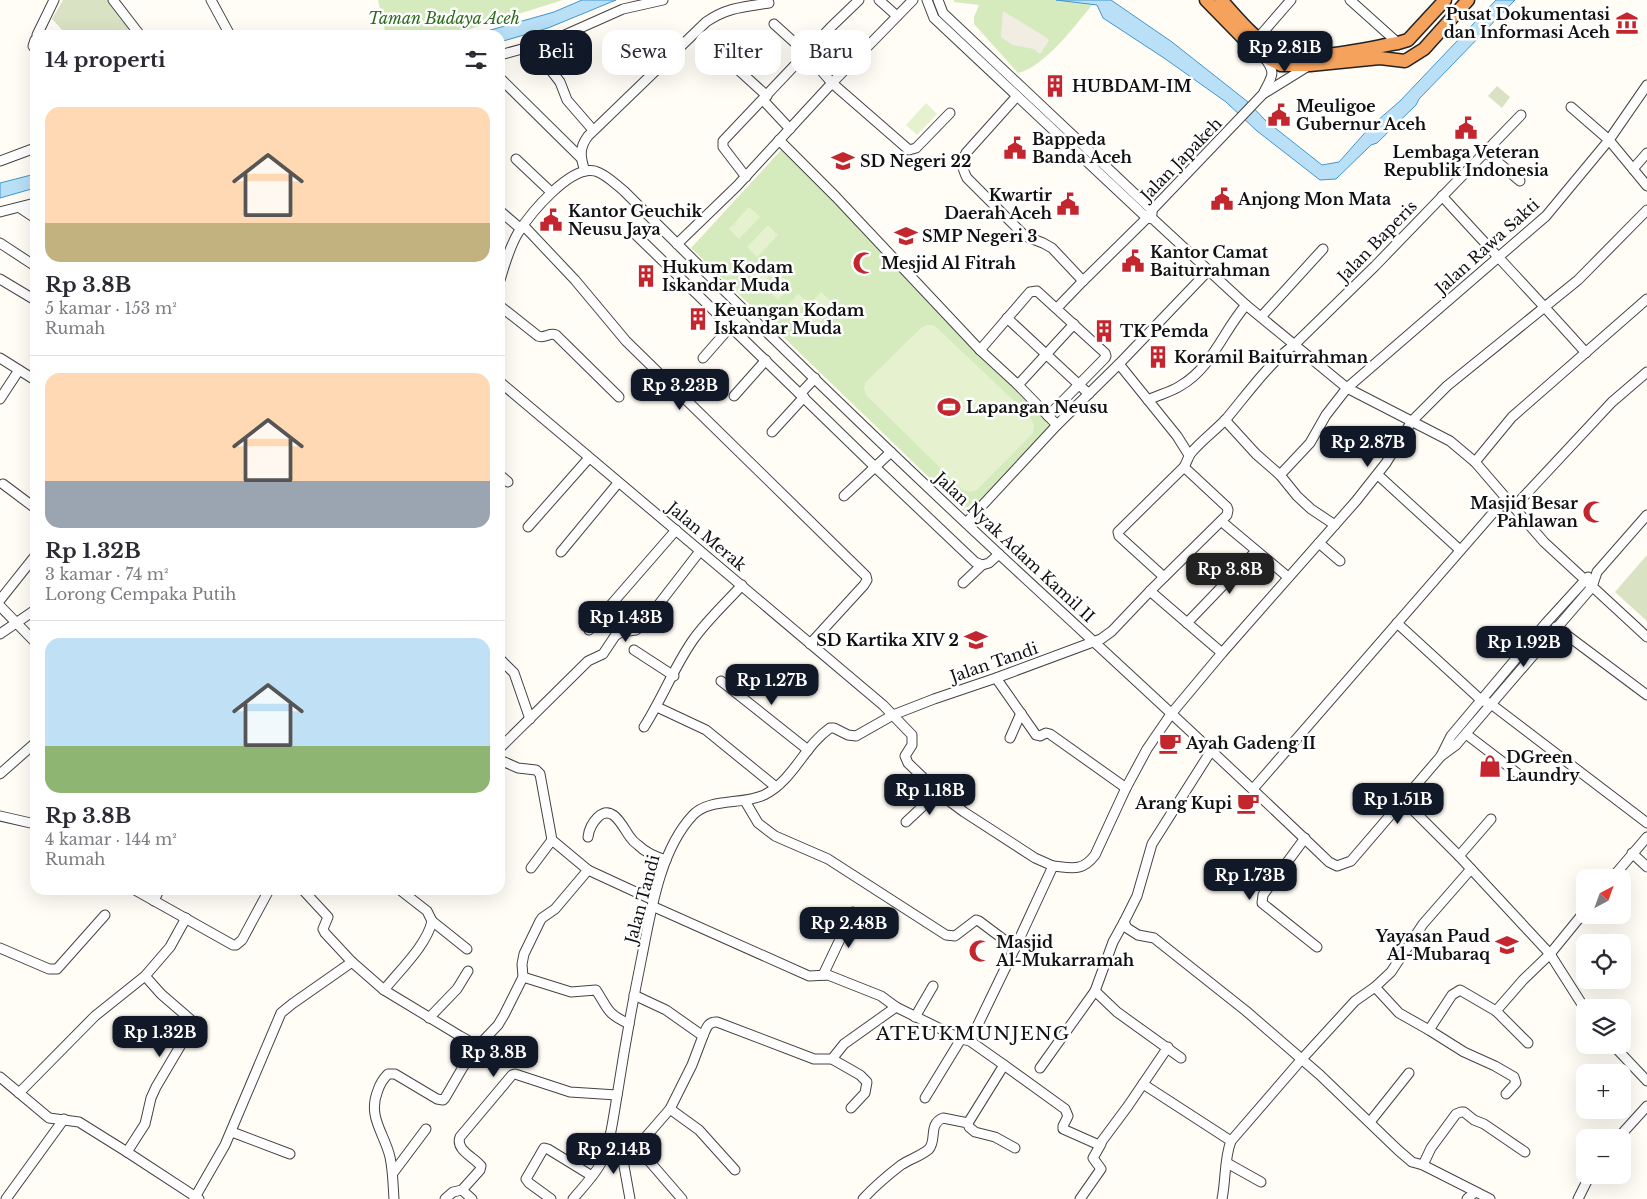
<!DOCTYPE html>
<html lang="id">
<meta charset="utf-8">
<style>
:root{--surface:#fff;--page:#f2f2f3;--text:#2b2b33;--muted:#7c7c81;--line:#e1e1e2;--accent:#111827}
body{margin:0;font-family:"Libre Baskerville",serif;background:var(--page);color:var(--text);height:100vh;display:flex;flex-direction:column;font-size:19px;white-space:nowrap}
*{box-sizing:border-box;margin:0}
p{font-size:16px;color:var(--muted)}
.icon{flex:none;width:28px;height:28px;fill:none;stroke:currentColor;stroke-width:2;stroke-linecap:round;stroke-linejoin:round}
.map{position:relative;flex:1;overflow:hidden}
.side{position:absolute;left:30px;top:30px;width:475px;height:865px;display:flex;flex-direction:column;background:var(--surface);border-radius:15px;box-shadow:0 5px 20px #0002}
.side>*{flex:none}
.guide{position:absolute;left:520px;top:30px;width:475px;height:45px;display:flex;gap:10px}
.needle{width:32px;rotate:41deg}
.controls{position:absolute;left:1576px;top:869px;display:grid;gap:10px}
.controls a{display:grid;place-items:center;width:55px;height:55px;border-radius:10px;background:var(--surface);box-shadow:0 5px 20px #0002;font-size:25px}
.price{position:absolute;translate:-50% -42px;padding:0 11px;border-radius:10px;background:var(--accent);color:#fff;font-size:16px;line-height:32px;filter:drop-shadow(0 1px 2px #0008)}
.price::after{content:'';position:absolute;left:50%;top:30px;width:15px;height:11px;margin-left:-8px;background:inherit;clip-path:polygon(0 0,100% 0,50% 100%)}
.price.selected{background:#222;color:#fff}
ul{padding:0;list-style:none}
li{display:grid;align-content:center;gap:10px;height:265px;padding:0 15px}
li+li{border-top:1px solid var(--line)}
li span{display:grid;place-items:center;height:155px;border-radius:15px;color:#555}
li>.icon{margin-inline-start:auto}
span .icon{width:90px;height:90px;fill:#fffc;stroke-width:1}
li b{font-size:21px}
h2{display:flex;justify-content:space-between;align-items:center;height:60px;padding:0 15px;font-size:21px}
.pill{padding:0 18px;border-radius:15px;background:var(--surface);box-shadow:0 5px 20px #0002;font-size:18px;line-height:45px}
.pill.selected{background:var(--accent);color:#fff}
.map>svg:first-child{display:block}
.green{fill:#d5ebbd}
.cemetery{fill:#d9e3c4}
.pitch{fill:#e6f2cf}
.plaza{fill:#f1ede2}
.water{fill:#b9e0f7;stroke:#3f96cf}
.lines{fill:none;stroke-linecap:round;stroke-linejoin:round}
.minor-casing{stroke:#444;stroke-width:11}
.highway-casing{stroke:#222;stroke-width:15}
.minor{stroke:#fff;stroke-width:9}
.highway{stroke:#f5a25d;stroke-width:12}
.labels{text-anchor:middle;dominant-baseline:central;stroke-width:5;stroke-linejoin:round;paint-order:stroke}
.poi-label{font-size:16px;font-weight:bold;fill:#111;stroke:#fff;text-anchor:start}
.park-label{font-size:16px;font-style:italic;fill:#2f6b1f;stroke:#fff}
.street-label{font-size:16px;fill:#111;stroke:#fff}
.quarter-label{font-size:19px;letter-spacing:1px;fill:#111;stroke:#fff}
</style>
<div class="map">
<svg width="1647" height="1199" viewBox="0 0 1647 1199">
<rect width="100%" height="100%" fill="#fffdf5"/>
<g class="green">
<polygon points="378,0 563,0 451,35 386,35"/>
<path d="M954,0H1096C1078,22 1045,67 1018,73L974,24V17L979,5L954,2Z"/>
<polygon points="783,148 1059,427 970,517 691,248"/>
</g>
<g class="cemetery">
<polygon points="63,0 116,0 143,35 67,35 52,19"/>
<polygon points="1497,86 1510,97 1502,108 1488,96"/>
<polygon points="1647,555 1647,621 1615,592"/>
</g>
<g class="pitch">
<polygon points="926,103 937,114 917,135 906,125"/>
<polygon points="749,207 760,217 739,239 729,229"/>
<polygon points="768,225 778,235 757,257 747,247"/>
<polygon points="766,262 775,269 762,284 753,276"/>
<polygon points="783,277 791,285 778,300 770,292"/>
<polygon points="821,292 836,306 810,333 795,320"/>
<polygon points="798,294 807,301 794,316 785,308"/>
<polygon points="927,325 933,325 938,329 1029,415 1034,425 1033,433 977,490 970,492 963,490 866,395 864,388 865,383 922,327"/>
</g>
<polygon class="plaza" points="1003,11 1047,38 1049,41 1040,54 1034,49 1012,45 1001,37"/>
<g class="water">
<polygon points="582,0 616,0 548,28 500,42 500,35 473,35 554,12"/>
<polygon points="1056,0 1111,0 1172,42 1248,102 1265,120 1322,165 1339,162 1370,127 1400,101 1496,0 1515,0 1419,99 1416,105 1377,143 1371,145 1336,179 1320,180 1257,131 1226,102 1164,58 1103,18 1097,5"/>
<polygon points="35,174 35,188 0,198 0,183"/>
</g>
<g class="lines">
<defs>
<g id="minor">
<polyline points="113,0 140,35"/>
<polyline points="211,0 230,35"/>
<polyline points="879,0 897,16"/>
<polyline points="927,0 934,18 1147,218 1153,219 1246,305 1347,388 1450,441 1475,462 1544,542 1647,637"/>
<polyline points="938,0 943,13 1152,210 1152,214"/>
<polyline points="1350,0 1398,43"/>
<polyline points="774,24 806,53 832,83 909,150 916,148 950,113"/>
<polyline points="37,35 54,0"/>
<polyline points="1258,38 1291,0"/>
<polyline points="35,40 33,46 35,49"/>
<polyline points="500,55 551,41 623,9 663,0"/>
<path d="M1264,57C1276,73 1273,75 1264,92"/>
<polyline points="546,64 560,82 567,100 593,130"/>
<polyline points="733,65 767,96"/>
<polyline points="502,80 580,157"/>
<path d="M1017,96L966,153C961,163 962,168 967,178L1025,236L1043,243L1052,248L1083,281L1147,218L1152,210L1263,94L1310,65"/>
<polyline points="763,100 790,129"/>
<polyline points="1571,107 1609,140 1647,186"/>
<polyline points="779,140 836,197 980,350 1018,385 1057,425"/>
<polyline points="1486,152 1520,181"/>
<polyline points="516,159 551,192"/>
<polyline points="0,161 35,148"/>
<polyline points="1633,169 1647,153"/>
<path d="M585,171C580,157 579,148 588,136L706,22C728,7 744,7 769,3"/>
<polyline points="746,177 723,147 723,141 831,27 859,0"/>
<path d="M1442,196C1490,249 1539,300 1586,353"/>
<polyline points="20,208 35,218"/>
<polyline points="500,211 521,229"/>
<polyline points="0,212 35,203"/>
<polyline points="524,226 575,280 626,341 866,576 867,580 864,585 810,644"/>
<polyline points="634,233 875,467 975,562 982,565 989,563 999,554"/>
<polyline points="0,243 35,266"/>
<polyline points="677,244 737,186 832,83 913,0"/>
<polyline points="0,279 35,300"/>
<path d="M500,280C505,264 509,248 518,233C530,214 570,165 595,171C606,174 615,184 624,191C747,314 872,436 1000,555C1110,657 1221,758 1329,862L1337,866L1351,861L1441,756L1456,745L1592,587L1597,572L1647,515"/>
<path d="M500,306L538,336C545,339 549,332 556,335L619,397"/>
<polyline points="1057,308 1083,281"/>
<polyline points="1261,317 1323,249"/>
<polyline points="1007,318 1089,394"/>
<polyline points="980,350 1030,292 1037,291 1105,353 1106,356 1105,358 1048,416"/>
<polyline points="0,358 35,380"/>
<polyline points="703,358 731,326"/>
<polyline points="1119,364 1177,436 1189,455"/>
<polyline points="500,382 883,705 912,735 912,745 905,756 908,763 941,795 964,812 1035,858 1053,866"/>
<polyline points="1018,385 1074,324"/>
<polyline points="800,394 815,378"/>
<polyline points="734,396 766,360"/>
<polyline points="0,399 19,370"/>
<path d="M1148,400C1158,395 1171,392 1180,386C1212,368 1223,331 1246,305"/>
<polyline points="1225,420 1256,454 1280,475 1297,496 1311,509 1335,525"/>
<polyline points="772,432 804,397"/>
<polyline points="1475,462 1512,417 1647,299"/>
<polyline points="500,475 508,482"/>
<polyline points="1280,475 1310,443 1326,415 1347,388 1546,216 1609,140 1647,85"/>
<polyline points="1378,475 1460,550"/>
<polyline points="3,484 35,508"/>
<polyline points="844,496 891,452"/>
<polyline points="1514,507 1612,402 1647,372"/>
<polyline points="1221,521 1288,577"/>
<polyline points="966,523 1057,425 1119,364 1208,271"/>
<polyline points="528,527 589,458"/>
<polyline points="1319,543 1340,561"/>
<polyline points="561,552 618,483"/>
<path d="M1164,577L1119,536L1118,532L1184,467C1187,462 1188,457 1191,453C1202,440 1216,430 1227,418C1248,393 1268,364 1295,344L1375,266L1521,115"/>
<polyline points="963,583 982,565"/>
<polyline points="1150,591 1222,653"/>
<polyline points="0,600 35,556"/>
<polyline points="0,606 35,642"/>
<polyline points="1187,623 1256,551"/>
<polyline points="1397,623 1481,700 1491,704 1647,823"/>
<polyline points="1556,627 1647,695"/>
<polyline points="589,630 676,530"/>
<polyline points="0,634 35,610"/>
<polyline points="634,650 674,676"/>
<polyline points="500,659 514,673 530,719"/>
<polyline points="996,678 1036,735 1040,736 1046,733 1050,734 1126,788"/>
<polyline points="721,681 808,750"/>
<polyline points="657,707 706,730 776,787"/>
<path d="M644,727C662,699 674,667 693,640C707,620 726,603 742,585"/>
<polyline points="1466,734 1517,773"/>
<polyline points="1010,738 1021,713"/>
<polyline points="500,748 588,661 603,654 615,636 621,632 636,630 642,626 700,551"/>
<polyline points="1441,756 1451,736 1546,623 1588,577"/>
<polyline points="500,760 518,768 536,770 540,774 552,840 588,870 653,900"/>
<polyline points="0,774 35,743"/>
<polyline points="1253,789 1506,498"/>
<path d="M745,801L758,823L775,836L828,859L946,935L955,936L976,920L979,921L1015,948L1053,866C1072,868 1082,872 1095,855L1126,788L1147,749L1171,714L1222,653L1356,501L1386,463L1412,421L1447,386L1578,280L1647,210"/>
<polyline points="1404,801 1459,856 1550,954 1585,1009"/>
<polyline points="0,816 35,824"/>
<polyline points="906,822 938,792"/>
<path d="M588,837C589,828 592,823 598,817C613,803 623,828 630,837C632,840 635,843 638,845C646,853 656,857 666,860"/>
<polyline points="1305,838 1263,895 1262,903 1317,947"/>
<polyline points="1632,853 1647,867"/>
<polyline points="1459,856 1491,819"/>
<polyline points="531,868 552,840"/>
<polyline points="1612,878 1647,837"/>
<polyline points="135,890 233,945 236,945 242,940 269,890"/>
<polyline points="303,890 328,917 323,929 325,933 352,962 384,990 460,1036 478,1046"/>
<polyline points="154,901 159,890"/>
<polyline points="652,906 809,976 828,975 881,996 896,1007 961,1039 970,1041 1015,948"/>
<polyline points="432,921 467,949"/>
<polyline points="1124,922 1137,896 1152,844 1211,751"/>
<polyline points="0,948 49,969 57,969 105,915"/>
<polyline points="823,975 853,912"/>
<path d="M523,977L571,992L596,990C609,1010 606,1013 629,1024"/>
<polyline points="1375,987 1399,1013 1429,1030"/>
<path d="M384,990C399,971 427,945 432,921L427,911L400,890"/>
<polyline points="1095,991 1117,1012 1181,1058"/>
<polyline points="1496,1011 1523,980 1550,954 1585,911"/>
<polyline points="915,1017 933,986"/>
<polyline points="429,1018 457,989 468,971"/>
<path d="M703,1036C706,1029 708,1021 717,1022L814,1059H832L844,1044L896,1007"/>
<polyline points="1613,1045 1647,1081"/>
<polyline points="832,1059 860,1075 867,1082 865,1093 851,1108"/>
<polyline points="1004,1065 1065,1109 1068,1116 1063,1126 1063,1129 1099,1145 1128,1106 1168,1047"/>
<polyline points="1040,1068 1095,991 1113,942 1124,922 1127,928 1138,935 1154,938 1246,1011 1320,1075 1398,1150 1412,1162 1423,1165"/>
<polyline points="0,1077 49,1118 79,1122 127,1152 199,1199"/>
<polyline points="1143,1084 1231,1141"/>
<polyline points="19,1093 95,1016 145,976 170,947 186,918"/>
<polyline points="1506,1094 1516,1083 1514,1077 1495,1066 1464,1052 1429,1030 1452,995 1460,990 1496,1011 1528,1043"/>
<polyline points="925,1098 961,1039"/>
<polyline points="670,1109 699,1130 735,1170"/>
<polyline points="1370,1122 1409,1073"/>
<polyline points="968,1123 1004,1065 970,1041"/>
<polyline points="232,1132 290,1154"/>
<polyline points="1618,1138 1647,1106"/>
<polyline points="607,1144 624,1154 624,1166 630,1199"/>
<polyline points="637,1147 682,1199"/>
<polyline points="127,1152 145,1124 151,1098 156,1087 192,1026 191,1020 161,994 145,976"/>
<polyline points="624,1154 629,1153 637,1147 670,1109 692,1065 703,1036 666,1010 634,995"/>
<polyline points="1227,1163 1261,1182"/>
<polyline points="393,1173 426,1129"/>
<path d="M462,1190L480,1170L481,1166C474,1157 455,1150 460,1137L512,1075L515,1074L570,1092L617,1095"/>
<polyline points="6,1199 64,1119"/>
<polyline points="194,1199 225,1145 281,1013 292,1004 352,962"/>
<path d="M394,1199C393,1185 393,1171 390,1157C384,1132 367,1117 378,1090C380,1084 383,1079 388,1074H395L437,1099L443,1100L445,1098L463,1067L478,1046L498,1025L504,1015L523,977L522,964L524,954L540,921L542,918L555,909L588,870"/>
<polyline points="445,1199 453,1192 462,1190 472,1199"/>
<polyline points="551,1199 529,1183 526,1179 544,1148 548,1149 592,1176"/>
<path d="M573,1199C582,1188 594,1176 601,1163C611,1143 614,1112 618,1090C625,1045 633,1000 642,956C651,911 660,850 693,815C709,798 742,805 764,795C793,781 804,746 830,728H834L848,735L856,736L893,715L934,699L996,678L1101,639L1112,631L1150,591L1227,515L1228,510L1227,507L1184,467"/>
<path d="M863,1199C874,1187 888,1175 901,1165C910,1159 921,1156 929,1149C937,1140 928,1124 943,1118L968,1123L969,1127L975,1132L995,1137L1015,1148"/>
<polyline points="1080,1199 1101,1169 1093,1158 1101,1144"/>
<path d="M1222,1199C1226,1180 1224,1159 1231,1141L1301,1060L1355,1001L1375,987L1391,972L1423,924L1471,869"/>
<polyline points="1467,1199 1475,1192"/>
<polyline points="1490,1199 1423,1165 1431,1148 1456,1114 1461,1112 1464,1112 1474,1120 1484,1124 1525,1152"/>
<polyline points="1578,1199 1590,1175"/>
</g>
<g id="highway">
<polyline points="1206,0 1253,48 1262,55 1281,65 1310,65 1380,58 1405,61 1424,49 1468,0"/>
<path d="M1221,0C1237,17 1253,38 1274,50C1301,65 1367,48 1398,43L1408,40L1445,0"/>
</g>
</defs>
<use href="#minor" class="minor-casing"/>
<use href="#highway" class="highway-casing"/>
<use href="#minor" class="minor"/>
<use href="#highway" class="highway"/>
</g>
<defs>
<symbol id="museum-bare" viewBox="-9 -9 18 18"><path d="M0-6L6-3V-2H-6V-3ZM-5-1h2V3h-2ZM-1-1h2V3h-2ZM3-1h2V3H3ZM-6 4H6V6H-6Z" fill="#c4262e" stroke="#fff" stroke-width="2.5" paint-order="stroke"/></symbol>
<symbol id="building-bare" viewBox="-9 -9 18 18"><path d="M-4-6H4V6H1V3H-1V6H-4ZM-2.5-4.3h1.7v1.8h-1.7ZM.8-4.3h1.7v1.8H.8ZM-2.5-1h1.7V.8h-1.7ZM.8-1h1.7V.8H.8Z" fill="#c4262e" stroke="#fff" stroke-width="2.5" paint-order="stroke"/></symbol>
<symbol id="civic-bare" viewBox="-9 -9 18 18"><path d="M-.6-6.5H3V-4.5H.6V-3L4-1V1h2V6H-6V1h2V-1L-.6-3ZM-1.2 2.5V6h2.4V2.5Z" fill="#c4262e" stroke="#fff" stroke-width="2.5" paint-order="stroke"/></symbol>
<symbol id="school-bare" viewBox="-9 -9 18 18"><path d="M0-5L7-2L0 1L-7-2ZM-4 1L0 2.5L4 1V4Q0 6-4 4Z" fill="#c4262e" stroke="#fff" stroke-width="2.5" paint-order="stroke"/></symbol>
<symbol id="mosque-bare" viewBox="-9 -9 18 18"><path d="M3.5-4.9A6 6 0 1 0 3.5 4.9A5 5 0 1 1 3.5-4.9Z" fill="#c4262e" stroke="#fff" stroke-width="2.5" paint-order="stroke"/></symbol>
<symbol id="stadium-bare" viewBox="-9 -9 18 18"><path d="M0-5a6.5 5 0 1 0 0 10a6.5 5 0 1 0 0-10ZM-3.5-1.8h7v3.6h-7Z" fill="#c4262e" stroke="#fff" stroke-width="2.5" paint-order="stroke"/></symbol>
<symbol id="cafe-bare" viewBox="-9 -9 18 18"><path d="M-5.5-4.5H6V0H3Q3 3.5 0 3.5H-2.5Q-5.5 3.5-5.5 0ZM3-3.2v2h1.7v-2ZM-6 4.5H4V6H-6Z" fill="#c4262e" stroke="#fff" stroke-width="2.5" paint-order="stroke"/></symbol>
<symbol id="shop-bare" viewBox="-9 -9 18 18"><path d="M-5-2.5h2.3a2.7 3.5 0 0 1 5.4 0H5L5.5 6h-11ZM-1.5-2.5h3a1.5 2.3 0 0 0-3 0Z" fill="#c4262e" stroke="#fff" stroke-width="2.5" paint-order="stroke"/></symbol>
</defs>
<g fill-rule="evenodd">
<use href="#museum-bare" x="1611" y="7" width="32" height="32"/>
<use href="#building-bare" x="1039" y="70" width="32" height="32"/>
<use href="#civic-bare" x="1263" y="99" width="32" height="32"/>
<use href="#civic-bare" x="1450" y="112" width="32" height="32"/>
<use href="#civic-bare" x="999" y="132" width="32" height="32"/>
<use href="#school-bare" x="827" y="145" width="32" height="32"/>
<use href="#civic-bare" x="1206" y="183" width="32" height="32"/>
<use href="#civic-bare" x="1052" y="188" width="32" height="32"/>
<use href="#civic-bare" x="535" y="204" width="32" height="32"/>
<use href="#school-bare" x="890" y="220" width="32" height="32"/>
<use href="#civic-bare" x="1117" y="245" width="32" height="32"/>
<use href="#mosque-bare" x="848" y="247" width="32" height="32"/>
<use href="#building-bare" x="630" y="260" width="32" height="32"/>
<use href="#building-bare" x="682" y="303" width="32" height="32"/>
<use href="#building-bare" x="1088" y="315" width="32" height="32"/>
<use href="#building-bare" x="1142" y="341" width="32" height="32"/>
<use href="#stadium-bare" x="933" y="391" width="32" height="32"/>
<use href="#mosque-bare" x="1578" y="496" width="32" height="32"/>
<use href="#school-bare" x="960" y="624" width="32" height="32"/>
<use href="#cafe-bare" x="1154" y="727" width="32" height="32"/>
<use href="#shop-bare" x="1474" y="750" width="32" height="32"/>
<use href="#cafe-bare" x="1232" y="787" width="32" height="32"/>
<use href="#school-bare" x="1491" y="929" width="32" height="32"/>
<use href="#mosque-bare" x="964" y="935" width="32" height="32"/>
</g>
<g class="labels">
<g class="poi-label">
<text x="1610" y="14" text-anchor="end">Pusat Dokumentasi<tspan x="1610" dy="18">dan Informasi Aceh</tspan></text>
<text x="1072" y="86">HUBDAM-IM</text>
<text x="1296" y="106">Meuligoe<tspan x="1296" dy="18">Gubernur Aceh</tspan></text>
<text x="1032" y="139">Bappeda<tspan x="1032" dy="18">Banda Aceh</tspan></text>
<text x="1466" y="152" text-anchor="middle">Lembaga Veteran<tspan x="1466" dy="18">Republik Indonesia</tspan></text>
<text x="860" y="161">SD Negeri 22</text>
<text x="1052" y="195" text-anchor="end">Kwartir<tspan x="1052" dy="18">Daerah Aceh</tspan></text>
<text x="1238" y="199">Anjong Mon Mata</text>
<text x="568" y="211">Kantor Geuchik<tspan x="568" dy="18">Neusu Jaya</tspan></text>
<text x="922" y="236">SMP Negeri 3</text>
<text x="1150" y="252">Kantor Camat<tspan x="1150" dy="18">Baiturrahman</tspan></text>
<text x="881" y="263">Mesjid Al Fitrah</text>
<text x="662" y="267">Hukum Kodam<tspan x="662" dy="18">Iskandar Muda</tspan></text>
<text x="714" y="310">Keuangan Kodam<tspan x="714" dy="18">Iskandar Muda</tspan></text>
<text x="1120" y="331">TK Pemda</text>
<text x="1174" y="357">Koramil Baiturrahman</text>
<text x="966" y="407">Lapangan Neusu</text>
<text x="1578" y="503" text-anchor="end">Masjid Besar<tspan x="1578" dy="18">Pahlawan</tspan></text>
<text x="959" y="640" text-anchor="end">SD Kartika XIV 2</text>
<text x="1186" y="743">Ayah Gadeng II</text>
<text x="1506" y="757">DGreen<tspan x="1506" dy="18">Laundry</tspan></text>
<text x="1232" y="803" text-anchor="end">Arang Kupi</text>
<text x="1490" y="936" text-anchor="end">Yayasan Paud<tspan x="1490" dy="18">Al-Mubaraq</tspan></text>
<text x="996" y="942">Masjid<tspan x="996" dy="18">Al-Mukarramah</tspan></text>
</g>
<g class="park-label">
<text x="444" y="18">Taman Budaya Aceh</text>
</g>
<g class="street-label">
<text transform="translate(1181 159) rotate(-46)">Jalan Japakeh</text>
<text transform="translate(1377 241) rotate(-46)">Jalan Baperis</text>
<text transform="translate(1487 246) rotate(-42)">Jalan Rawa Sakti</text>
<text transform="translate(707 536) rotate(40)">Jalan Merak</text>
<text transform="translate(1015 547) rotate(43)">Jalan Nyak Adam Kamil II</text>
<text transform="translate(994 662) rotate(-19)">Jalan Tandi</text>
<text transform="translate(642 899) rotate(-75)">Jalan Tandi</text>
</g>
<g class="quarter-label">
<text x="973" y="1033">ATEUKMUNJENG</text>
</g>
</g>
</svg>
<div class="controls">
<a><svg class="needle" viewBox="-14 -14 28 28"><path d="M0-13l5 13h-10z" fill="#e53935"/><path d="M0 13l5-13h-10z" fill="#7c7c81"/></svg></a>
<a><svg class="icon" aria-label="locate" viewBox="0 0 24 24"><circle cx="12" cy="12" r="6"/><path d="M12 2v4M12 18v4M2 12h4M18 12h4"/></svg></a>
<a><svg class="icon" aria-label="layers" viewBox="0 0 24 24"><path d="M12 4l9 5-9 5-9-5zM3 14l9 5 9-5"/></svg></a>
<a>+</a>
<a>−</a>
</div>
<b class="price" style="left:1285px;top:73px">Rp 2.81B</b>
<b class="price" style="left:680px;top:411px">Rp 3.23B</b>
<b class="price" style="left:1368px;top:468px">Rp 2.87B</b>
<b class="price selected" style="left:1230px;top:595px">Rp 3.8B</b>
<b class="price" style="left:626px;top:643px">Rp 1.43B</b>
<b class="price" style="left:1524px;top:668px">Rp 1.92B</b>
<b class="price" style="left:772px;top:706px">Rp 1.27B</b>
<b class="price" style="left:930px;top:816px">Rp 1.18B</b>
<b class="price" style="left:1398px;top:825px">Rp 1.51B</b>
<b class="price" style="left:1250px;top:901px">Rp 1.73B</b>
<b class="price" style="left:849px;top:949px">Rp 2.48B</b>
<b class="price" style="left:160px;top:1058px">Rp 1.32B</b>
<b class="price" style="left:494px;top:1078px">Rp 3.8B</b>
<b class="price" style="left:614px;top:1175px">Rp 2.14B</b>
<div class="guide">
<a class="pill selected">Beli</a>
<a class="pill">Sewa</a>
<a class="pill">Filter</a>
<a class="pill">Baru</a>
</div>
<section class="side">
<h2>14 properti<svg class="icon" aria-label="filters" viewBox="0 0 24 24"><path d="M4 7h16M4 17h16"/><circle cx="9" cy="7" r="2"/><circle cx="15" cy="17" r="2"/></svg></h2>
<ul>
<li><span style="background:linear-gradient(#ffd9b3 75%,#c2b280 0)"><svg class="icon" aria-label="home" viewBox="0 0 24 24"><path d="M3 11l9-7 9 7M6 9v11h12V9"/></svg></span><div><b>Rp 3.8B</b><p>5 kamar · 153 m²</p><p>Rumah</p></div></li>
<li><span style="background:linear-gradient(#ffd9b3 70%,#9aa5b1 0)"><svg class="icon" aria-label="home" viewBox="0 0 24 24"><path d="M3 11l9-7 9 7M6 9v11h12V9"/></svg></span><div><b>Rp 1.32B</b><p>3 kamar · 74 m²</p><p>Lorong Cempaka Putih</p></div></li>
<li><span style="background:linear-gradient(#bfe0f5 70%,#8fb573 0)"><svg class="icon" aria-label="home" viewBox="0 0 24 24"><path d="M3 11l9-7 9 7M6 9v11h12V9"/></svg></span><div><b>Rp 3.8B</b><p>4 kamar · 144 m²</p><p>Rumah</p></div></li>
</ul>
</section>
</div>
